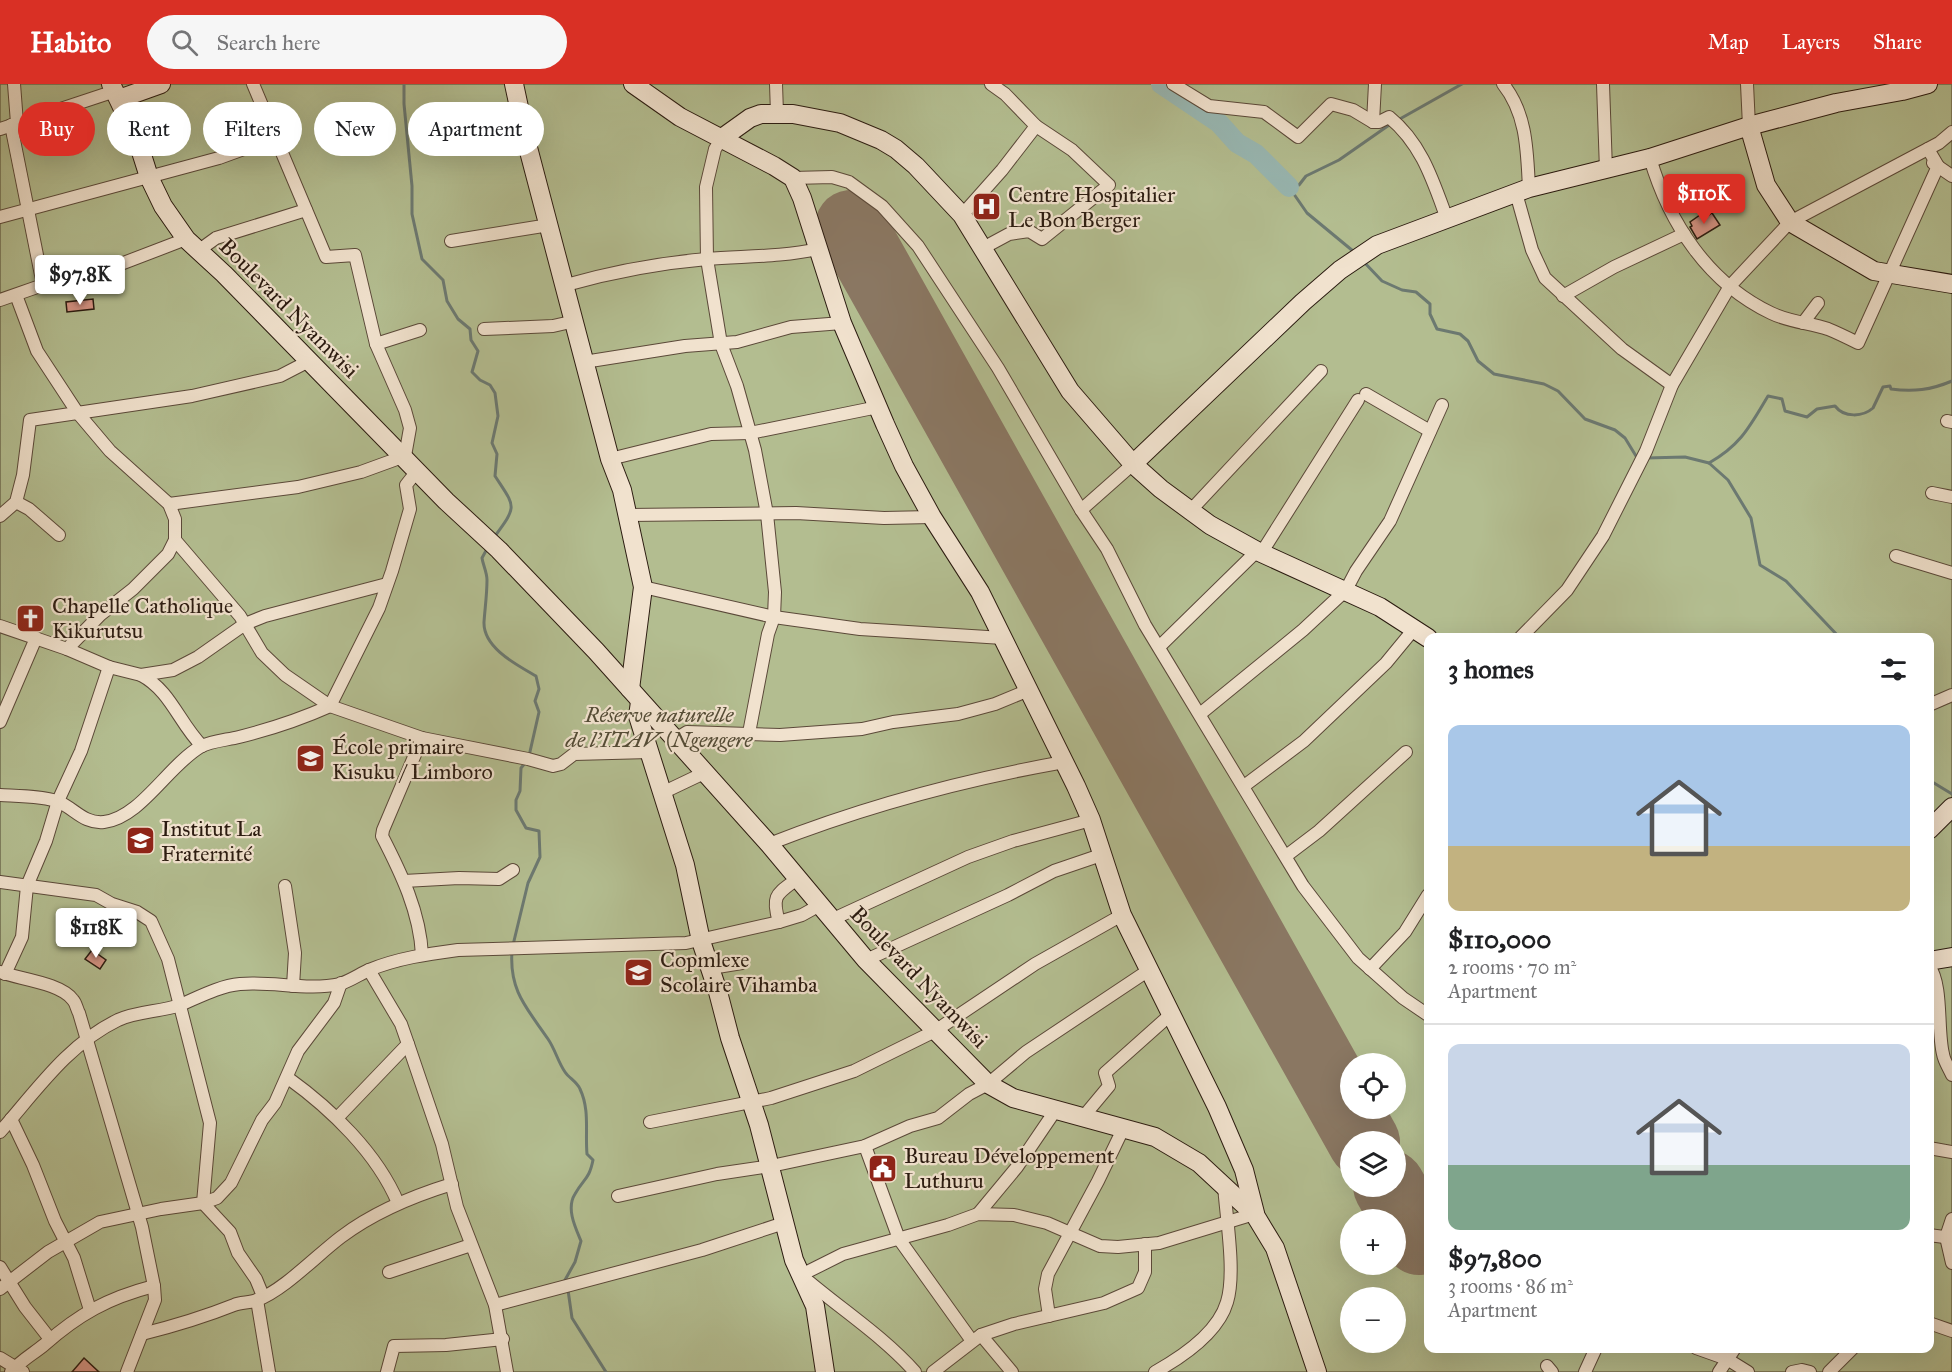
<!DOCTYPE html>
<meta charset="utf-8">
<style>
:root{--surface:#fff;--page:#f6f6f6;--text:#202124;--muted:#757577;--line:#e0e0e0;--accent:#d93025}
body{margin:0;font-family:"IM FELL Great Primer",serif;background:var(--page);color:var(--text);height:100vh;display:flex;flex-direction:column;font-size:22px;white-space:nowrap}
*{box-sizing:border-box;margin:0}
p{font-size:20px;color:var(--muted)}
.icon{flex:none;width:33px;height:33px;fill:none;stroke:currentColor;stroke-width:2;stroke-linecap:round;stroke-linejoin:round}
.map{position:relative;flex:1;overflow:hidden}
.panel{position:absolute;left:1424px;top:549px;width:510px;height:720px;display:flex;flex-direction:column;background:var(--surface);border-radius:12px;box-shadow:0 6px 24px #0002}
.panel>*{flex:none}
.guide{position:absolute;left:18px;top:18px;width:570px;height:54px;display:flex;gap:12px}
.controls{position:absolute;left:1340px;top:969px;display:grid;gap:12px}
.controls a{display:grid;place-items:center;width:66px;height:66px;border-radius:50%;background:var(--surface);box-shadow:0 6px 24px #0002;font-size:30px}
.price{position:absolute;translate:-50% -51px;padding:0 14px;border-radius:6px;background:#fff;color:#222;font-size:20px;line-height:39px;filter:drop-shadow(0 2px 3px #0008)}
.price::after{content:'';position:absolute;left:50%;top:36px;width:18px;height:14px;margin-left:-9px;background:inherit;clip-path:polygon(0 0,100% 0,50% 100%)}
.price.selected{background:var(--accent);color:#fff}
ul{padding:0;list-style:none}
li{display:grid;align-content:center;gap:12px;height:318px;padding:0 24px}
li+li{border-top:2px solid var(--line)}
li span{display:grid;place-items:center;height:186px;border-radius:12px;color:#555}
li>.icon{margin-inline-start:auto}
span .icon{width:108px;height:108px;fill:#fffc;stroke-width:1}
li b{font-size:26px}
h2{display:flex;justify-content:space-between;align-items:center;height:72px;padding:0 24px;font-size:26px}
.chip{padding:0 21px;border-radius:27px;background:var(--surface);box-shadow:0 6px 24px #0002;font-size:21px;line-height:54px}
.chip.selected{background:var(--accent);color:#fff}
header{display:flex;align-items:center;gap:36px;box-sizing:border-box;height:84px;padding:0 30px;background:var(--accent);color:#fff}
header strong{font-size:28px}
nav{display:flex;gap:33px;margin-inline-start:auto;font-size:21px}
.search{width:420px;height:54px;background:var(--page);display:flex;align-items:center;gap:15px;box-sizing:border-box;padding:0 21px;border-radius:33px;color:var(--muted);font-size:22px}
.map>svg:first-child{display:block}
.green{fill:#b3bd90;stroke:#6f6c50;stroke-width:1.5;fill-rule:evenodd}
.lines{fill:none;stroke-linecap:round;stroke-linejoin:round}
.stream{stroke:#6c7971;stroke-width:3}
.river{stroke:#98b7b2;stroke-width:20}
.runway{stroke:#8a7762;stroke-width:72}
.building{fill:#d79586;stroke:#2b1b10;stroke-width:1.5}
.street-casing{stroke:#5b4939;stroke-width:14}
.secondary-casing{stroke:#2b1b10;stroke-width:20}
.street{stroke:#f1e2ce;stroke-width:12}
.secondary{stroke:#f1e2ce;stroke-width:18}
.labels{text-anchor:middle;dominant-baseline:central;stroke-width:4.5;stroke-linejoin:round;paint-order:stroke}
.poi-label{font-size:22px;fill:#2b1b10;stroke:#f1e2ce;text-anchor:start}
.street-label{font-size:22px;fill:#2b1b10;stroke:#f1e2ce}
.park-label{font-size:22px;font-style:italic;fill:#544c36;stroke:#f1e2ce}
</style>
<header>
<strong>Habito</strong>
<div class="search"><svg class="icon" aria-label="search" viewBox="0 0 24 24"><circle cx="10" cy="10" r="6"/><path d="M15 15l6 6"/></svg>Search here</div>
<nav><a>Map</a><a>Layers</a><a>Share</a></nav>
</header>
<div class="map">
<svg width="1952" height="1288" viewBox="0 0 1952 1288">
<rect width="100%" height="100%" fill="#ead3b4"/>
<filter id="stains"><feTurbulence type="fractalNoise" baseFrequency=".00333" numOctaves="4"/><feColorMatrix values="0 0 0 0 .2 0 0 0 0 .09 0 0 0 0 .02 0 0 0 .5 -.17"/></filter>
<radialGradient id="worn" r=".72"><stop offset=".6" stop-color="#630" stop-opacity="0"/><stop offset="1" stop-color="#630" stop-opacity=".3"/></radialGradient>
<path class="green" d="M0,0H1952V1288H0ZM1428,554H1929V1264H1428ZM1350,980H1395V1024H1350ZM1350,1058H1395V1102H1350ZM1350,1136H1395V1180H1350ZM1350,1214H1395V1258H1350Z"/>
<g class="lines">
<g class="stream">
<path d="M404,0V20L412,102V130L422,175L443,196L447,217L458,235L470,245L471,256L478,267L472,288L480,296L490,301L495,309L498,332L492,359L497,370L495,392C515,423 518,421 495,452"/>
<polyline points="1398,36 1462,0"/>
<polyline points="1353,167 1307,129 1289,103 1299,101 1306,92 1339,76 1392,39"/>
<polyline points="1363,177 1382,197 1402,206 1416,208 1430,220 1430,230 1437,245 1460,250 1468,257 1478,277 1494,290 1544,300 1558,307 1585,335 1615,346 1625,354 1636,372 1640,373"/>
<polyline points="1646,374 1685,373 1709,379 1728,396 1751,434 1760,481 1786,497 1840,554"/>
<path d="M1709,379C1741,361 1750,342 1768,312L1782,315L1785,327L1807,333L1817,325L1835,322C1844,334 1863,333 1873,324L1883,303L1890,302L1891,305C1913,308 1931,306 1952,297"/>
<path d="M488,463L482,474C483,481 487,488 487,496C487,510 485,524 484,538C483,564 517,581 536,592L539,605L535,617L539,628L529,672"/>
<polyline points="1929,696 1952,710"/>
<polyline points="513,861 528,799 540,773 539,747 526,744 516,726 516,716 520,707 521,684 526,678"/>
<path d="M512,867C509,907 527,924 548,955C555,965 558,978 565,988C569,994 577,998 580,1005C590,1026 585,1048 587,1070L593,1076C589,1096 584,1094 575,1110C566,1124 575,1143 581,1157L575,1178L565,1196"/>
<polyline points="568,1206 572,1234 606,1288"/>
</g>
<polyline class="river" points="1161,0 1219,39 1237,59 1256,70 1289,103"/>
<g class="runway">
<polyline points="851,142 1364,1058"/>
<polyline points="1389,1102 1419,1155"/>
</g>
</g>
<g class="building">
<polygon points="1712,129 1720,141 1697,155 1690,143 1692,142 1690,138 1700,131 1703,135"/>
<polygon points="93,215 94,225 67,228 66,218"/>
<polygon points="92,866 106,876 100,885 85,875"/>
<polygon points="84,1274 99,1288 72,1288"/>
</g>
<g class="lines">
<defs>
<g id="street">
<polyline points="14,0 17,39"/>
<polyline points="776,0 777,29"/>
<path d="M1173,0L1209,22L1264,28L1298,53L1331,20L1353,26L1373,38H1379L1389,33C1422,60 1433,97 1447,135"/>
<path d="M1503,0C1527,30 1527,67 1529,104"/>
<polyline points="1603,0 1606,86"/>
<polyline points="1747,0 1749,42"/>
<polyline points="1373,38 1375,0"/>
<polyline points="11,41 43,201"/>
<polyline points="0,45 115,7"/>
<polyline points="722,54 715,65 706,103 707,175 721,260 737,302 755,366 767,430 775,508 774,533 768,550 749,649"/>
<path d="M1650,74C1669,139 1708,199 1771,229C1789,238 1810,239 1828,245C1838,249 1848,254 1858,259L1938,82L1928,65"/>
<polyline points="1933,79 1952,92"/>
<polyline points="793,94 832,93 849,98 882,122 918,162 998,284 1081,426 1107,465 1145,541 1303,802 1358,874 1403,914 1428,931"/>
<polyline points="1516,109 1532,166 1545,194 1622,265 1672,301"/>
<polyline points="962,131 1002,86 1036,42"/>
<polyline points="0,133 219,74 277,53"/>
<polyline points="451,157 549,141"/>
<polyline points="983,164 1009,150 1029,147 1042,155 1109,101 1072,66 1036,42 1005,10 991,0"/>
<polyline points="198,167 216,154 306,126"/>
<path d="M566,201C612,188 660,179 707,175C745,172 781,173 818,165"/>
<polyline points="16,211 37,267 77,328 110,367 169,420 175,435 175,456 168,470 133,505 100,531 67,565"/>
<polyline points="1563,212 1614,183 1684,150"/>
<polyline points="0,216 43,201 113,183 186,155"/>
<polyline points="1803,239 1818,219"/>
<polyline points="484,245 553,242 575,237"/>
<polyline points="376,260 420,246"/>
<polyline points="584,278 685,262 737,258 791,243 842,239"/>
<polyline points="1366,310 1430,347"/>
<polyline points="1947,337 1952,338"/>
<polyline points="610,375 711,350 750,349 878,323"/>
<polyline points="1932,409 1952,413"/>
<polyline points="16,418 29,425 59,451"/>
<polyline points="169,420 298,403 361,388 405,372 410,344 405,326 376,260 355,171 326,173 253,0"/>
<polyline points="1081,426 1133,380"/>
<polyline points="1191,426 1321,287"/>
<polyline points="628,431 796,429 884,434 932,433"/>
<polyline points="0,432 16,418 23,391 30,336 192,312 280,292 309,277"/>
<polyline points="175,456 240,532 262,569 285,591 330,622 422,654 528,675 553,682 561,680 574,670 649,668"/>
<polyline points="1262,468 1358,316"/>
<polyline points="1896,472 1952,489"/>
<polyline points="643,503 774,533 860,545 1003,554"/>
<polyline points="0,542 67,565 109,583 141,591 173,586 198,573 245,540 265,532 387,500"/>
<polyline points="1520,554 1567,506 1603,452 1646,367 1672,301 1730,202 1790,138 1939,59 1952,48"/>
<polyline points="1159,563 1257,467"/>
<path d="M141,591C171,607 179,639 202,662"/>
<polyline points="1929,621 1952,611"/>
<polyline points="1200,630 1303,546 1346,506 1356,487 1390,437 1442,321"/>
<polyline points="0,638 36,554"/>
<polyline points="674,656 687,648 780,651 862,645 893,638 958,630 995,620 1029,606"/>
<polyline points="1244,702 1304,657 1386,579 1414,545"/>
<polyline points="662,709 704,689"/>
<path d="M0,711C16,712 45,712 59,718C75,725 84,740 104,738C140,734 168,682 200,663C210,657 227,656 239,653C271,645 301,635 330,622L379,524L392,487L410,425L406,401L417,387"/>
<path d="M769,760C863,723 963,696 1064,678"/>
<polyline points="1286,772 1319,747 1406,668"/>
<polyline points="404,797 459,794 499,795 513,786"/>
<polyline points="0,798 96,811 112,820 137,828 151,837 168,875 210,1039 203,1119 230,1148 238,1169 256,1195 263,1212"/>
<polyline points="285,802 295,869 293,902"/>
<polyline points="831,836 968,773 1013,757 1091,736"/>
<path d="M779,838C771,811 777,810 797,795"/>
<path d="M422,871C420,828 401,789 382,752L383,746L422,654"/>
<polyline points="866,876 1008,811 1054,787 1101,771"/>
<path d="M1929,882C1943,901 1937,946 1943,970C1944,977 1949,984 1952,991"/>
<polyline points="711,884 742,879"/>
<polyline points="1370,885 1405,848 1428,811"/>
<polyline points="369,886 401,940 408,960 442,1060 457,1123 495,1221 507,1288"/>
<path d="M0,888C19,895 61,899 73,916C76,919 77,926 79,929L142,1143L154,1202L155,1216L127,1288"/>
<polyline points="5,890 22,853 27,802 46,757 58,717 81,667 109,583"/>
<path d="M288,994C331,1025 377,1069 398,1119"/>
<polyline points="1084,1032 1109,1002 1105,989 1170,931"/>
<polyline points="338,1033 408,960"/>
<polyline points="11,1035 33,1081 55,1137 74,1174 90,1226"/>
<polyline points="650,1038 771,1014 854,987 935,947 1035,880 1122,831"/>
<path d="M0,1048C36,1007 68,960 118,936C138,927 160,928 180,921C199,913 219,902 240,900C273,897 307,907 340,900C350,897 360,890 369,886C398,874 428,870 458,866L686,859L779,838L802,831L820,821"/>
<polyline points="865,1062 899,1155 972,1257"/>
<polyline points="1929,1064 1952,1068"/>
<polyline points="618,1112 717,1090 771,1082 865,1062 910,1042 938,1034 969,1010 988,1000 1026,968 1149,886"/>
<polyline points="978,1130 1017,1083 1055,1027"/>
<polyline points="1952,1135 1946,1153 1952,1179"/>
<polyline points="1929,1151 1952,1154"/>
<polyline points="0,1183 25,1223 50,1255"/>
<polyline points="389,1188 471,1161"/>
<polyline points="0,1205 48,1168 100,1138 161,1125 203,1119 217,1114 231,1099 262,1036 275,1019 298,967 334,919 341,899"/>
<polyline points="257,1216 269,1288"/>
<polyline points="495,1221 702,1166 784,1139"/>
<polyline points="1049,1232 1045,1205 1048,1190 1098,1097 1124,1043"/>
<polyline points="1929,1239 1952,1247"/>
<path d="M142,1250C174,1242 204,1233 234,1221C241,1218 250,1219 257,1216C284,1206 317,1171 341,1153C374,1128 413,1112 452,1100"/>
<polyline points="981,1251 1012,1288"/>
<polyline points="1696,1264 1727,1275 1748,1288"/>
<polyline points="0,1274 23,1288"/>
<polyline points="1547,1282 1552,1288"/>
<path d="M11,1288C20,1277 33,1270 44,1261C79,1230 108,1214 154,1202"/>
<polyline points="387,1288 394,1262 446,1261 503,1255"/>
<path d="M915,1288C882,1251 839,1224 801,1191L843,1170L948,1141L978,1130L1014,1131L1047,1139L1100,1162L1118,1163L1159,1159L1254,1130"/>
<polyline points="933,1288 981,1251 1014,1240 1104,1219 1138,1204 1145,1188 1145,1160"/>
<path d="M1155,1288C1182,1273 1218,1249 1227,1218C1236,1189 1226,1133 1224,1101"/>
<polyline points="1585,1288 1596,1264"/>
<polyline points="1719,1288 1735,1264"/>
<polyline points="1792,1288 1802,1286 1810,1288"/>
<polyline points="1829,1288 1853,1264"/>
</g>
<g id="secondary">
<polyline points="111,0 136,52 149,93 163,122 186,155 224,190 446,417 499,466 596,567 769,760 866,876 988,1000 1013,1014 1155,1053 1199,1079 1255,1131 1275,1164 1317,1288"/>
<polyline points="514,0 526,56 610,375 622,406 643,503 630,605"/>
<polyline points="633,0 680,33 774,82 793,94 802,114 842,239 885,340 904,382 932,433 980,508 1076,702 1091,736 1122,831 1217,1023 1244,1086 1255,1129"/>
<polyline points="119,15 161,0"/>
<polyline points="1749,42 1766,101 1790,138 1874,187 1952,200"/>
<polyline points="722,54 750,34 761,30 793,30 840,39 881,56 896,65 916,82 962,131 1070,307 1133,380 1161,405 1210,441 1257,467 1380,523 1428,554"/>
<polyline points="1133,380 1303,218 1340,186 1377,161 1529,104 1650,74 1749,42 1836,19 1902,7 1928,0"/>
<polyline points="640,618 638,632 685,781 701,857 718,908 730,954 759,1041 794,1176 815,1222 825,1288"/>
<polyline points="1929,746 1952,723"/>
<polyline points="1929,877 1952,873"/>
</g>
</defs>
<use href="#street" class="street-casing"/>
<use href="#secondary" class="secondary-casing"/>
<use href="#street" class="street"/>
<use href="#secondary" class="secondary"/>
</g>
<defs>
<symbol id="hospital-square" viewBox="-11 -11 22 22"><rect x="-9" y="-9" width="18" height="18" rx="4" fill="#8f2418" stroke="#f1e2ce"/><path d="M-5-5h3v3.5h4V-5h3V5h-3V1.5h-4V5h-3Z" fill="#fff"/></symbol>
<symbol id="church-square" viewBox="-11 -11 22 22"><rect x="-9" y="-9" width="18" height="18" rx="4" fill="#8f2418" stroke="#f1e2ce"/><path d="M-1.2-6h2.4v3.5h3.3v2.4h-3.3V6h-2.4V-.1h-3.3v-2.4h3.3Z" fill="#fff"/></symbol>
<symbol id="school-square" viewBox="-11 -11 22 22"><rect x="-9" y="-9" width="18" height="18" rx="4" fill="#8f2418" stroke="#f1e2ce"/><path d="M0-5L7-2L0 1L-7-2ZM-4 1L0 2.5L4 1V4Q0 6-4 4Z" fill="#fff"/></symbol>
<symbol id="civic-square" viewBox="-11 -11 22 22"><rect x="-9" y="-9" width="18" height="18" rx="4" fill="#8f2418" stroke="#f1e2ce"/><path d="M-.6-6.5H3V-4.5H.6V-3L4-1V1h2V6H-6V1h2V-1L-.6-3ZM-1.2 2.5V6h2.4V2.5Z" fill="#fff"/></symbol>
</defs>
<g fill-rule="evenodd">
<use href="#hospital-square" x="970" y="106" width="33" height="33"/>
<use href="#church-square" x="14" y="518" width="33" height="33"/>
<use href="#school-square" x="294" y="658" width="33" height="33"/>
<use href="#school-square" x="124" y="740" width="33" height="33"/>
<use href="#school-square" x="622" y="872" width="33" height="33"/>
<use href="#civic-square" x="866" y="1068" width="33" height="33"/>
</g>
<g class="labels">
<g class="poi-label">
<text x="1008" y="110">Centre Hospitalier<tspan x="1008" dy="25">Le Bon Berger</tspan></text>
<text x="52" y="521">Chapelle Catholique<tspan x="52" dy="25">Kikurutsu</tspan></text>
<text x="332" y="662">École primaire<tspan x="332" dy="25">Kisuku / Limboro</tspan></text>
<text x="161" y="744">Institut La<tspan x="161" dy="25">Fraternité</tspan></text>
<text x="660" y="875">Copmlexe<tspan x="660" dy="25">Scolaire Vihamba</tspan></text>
<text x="904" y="1071">Bureau Développement<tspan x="904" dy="25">Luthuru</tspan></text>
</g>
<g class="street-label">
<text transform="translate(289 224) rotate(45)">Boulevard Nyamwisi</text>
<text transform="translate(919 893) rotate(46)">Boulevard Nyamwisi</text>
</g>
<g class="park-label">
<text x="659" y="630">Réserve naturelle<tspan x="659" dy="25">de l'ITAV (Ngengere</tspan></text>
</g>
</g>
<rect width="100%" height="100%" filter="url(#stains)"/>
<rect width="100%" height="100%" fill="url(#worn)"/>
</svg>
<div class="controls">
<a><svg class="icon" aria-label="locate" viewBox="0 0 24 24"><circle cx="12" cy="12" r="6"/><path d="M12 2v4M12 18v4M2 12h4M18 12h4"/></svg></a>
<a><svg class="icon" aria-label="layers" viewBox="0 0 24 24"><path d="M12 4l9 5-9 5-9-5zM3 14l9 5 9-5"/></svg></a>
<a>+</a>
<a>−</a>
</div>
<b class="price selected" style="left:1704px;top:141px">$110K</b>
<b class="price" style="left:80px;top:222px">$97.8K</b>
<b class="price" style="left:96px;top:875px">$118K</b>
<div class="guide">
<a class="chip selected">Buy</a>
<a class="chip">Rent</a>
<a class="chip">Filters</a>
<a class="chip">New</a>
<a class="chip">Apartment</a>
</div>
<section class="panel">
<h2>3 homes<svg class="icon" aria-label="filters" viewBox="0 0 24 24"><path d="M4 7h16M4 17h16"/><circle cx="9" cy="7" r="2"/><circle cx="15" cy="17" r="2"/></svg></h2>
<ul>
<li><span style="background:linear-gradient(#a9c7e8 65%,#c2b280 0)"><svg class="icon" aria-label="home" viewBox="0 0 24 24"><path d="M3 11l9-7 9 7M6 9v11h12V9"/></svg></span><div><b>$110,000</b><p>2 rooms · 70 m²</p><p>Apartment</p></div></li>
<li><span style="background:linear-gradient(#c9d6e8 65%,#7fa58c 0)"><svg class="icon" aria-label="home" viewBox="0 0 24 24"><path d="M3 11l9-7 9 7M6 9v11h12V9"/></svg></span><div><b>$97,800</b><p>3 rooms · 86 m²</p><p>Apartment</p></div></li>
</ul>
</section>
</div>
